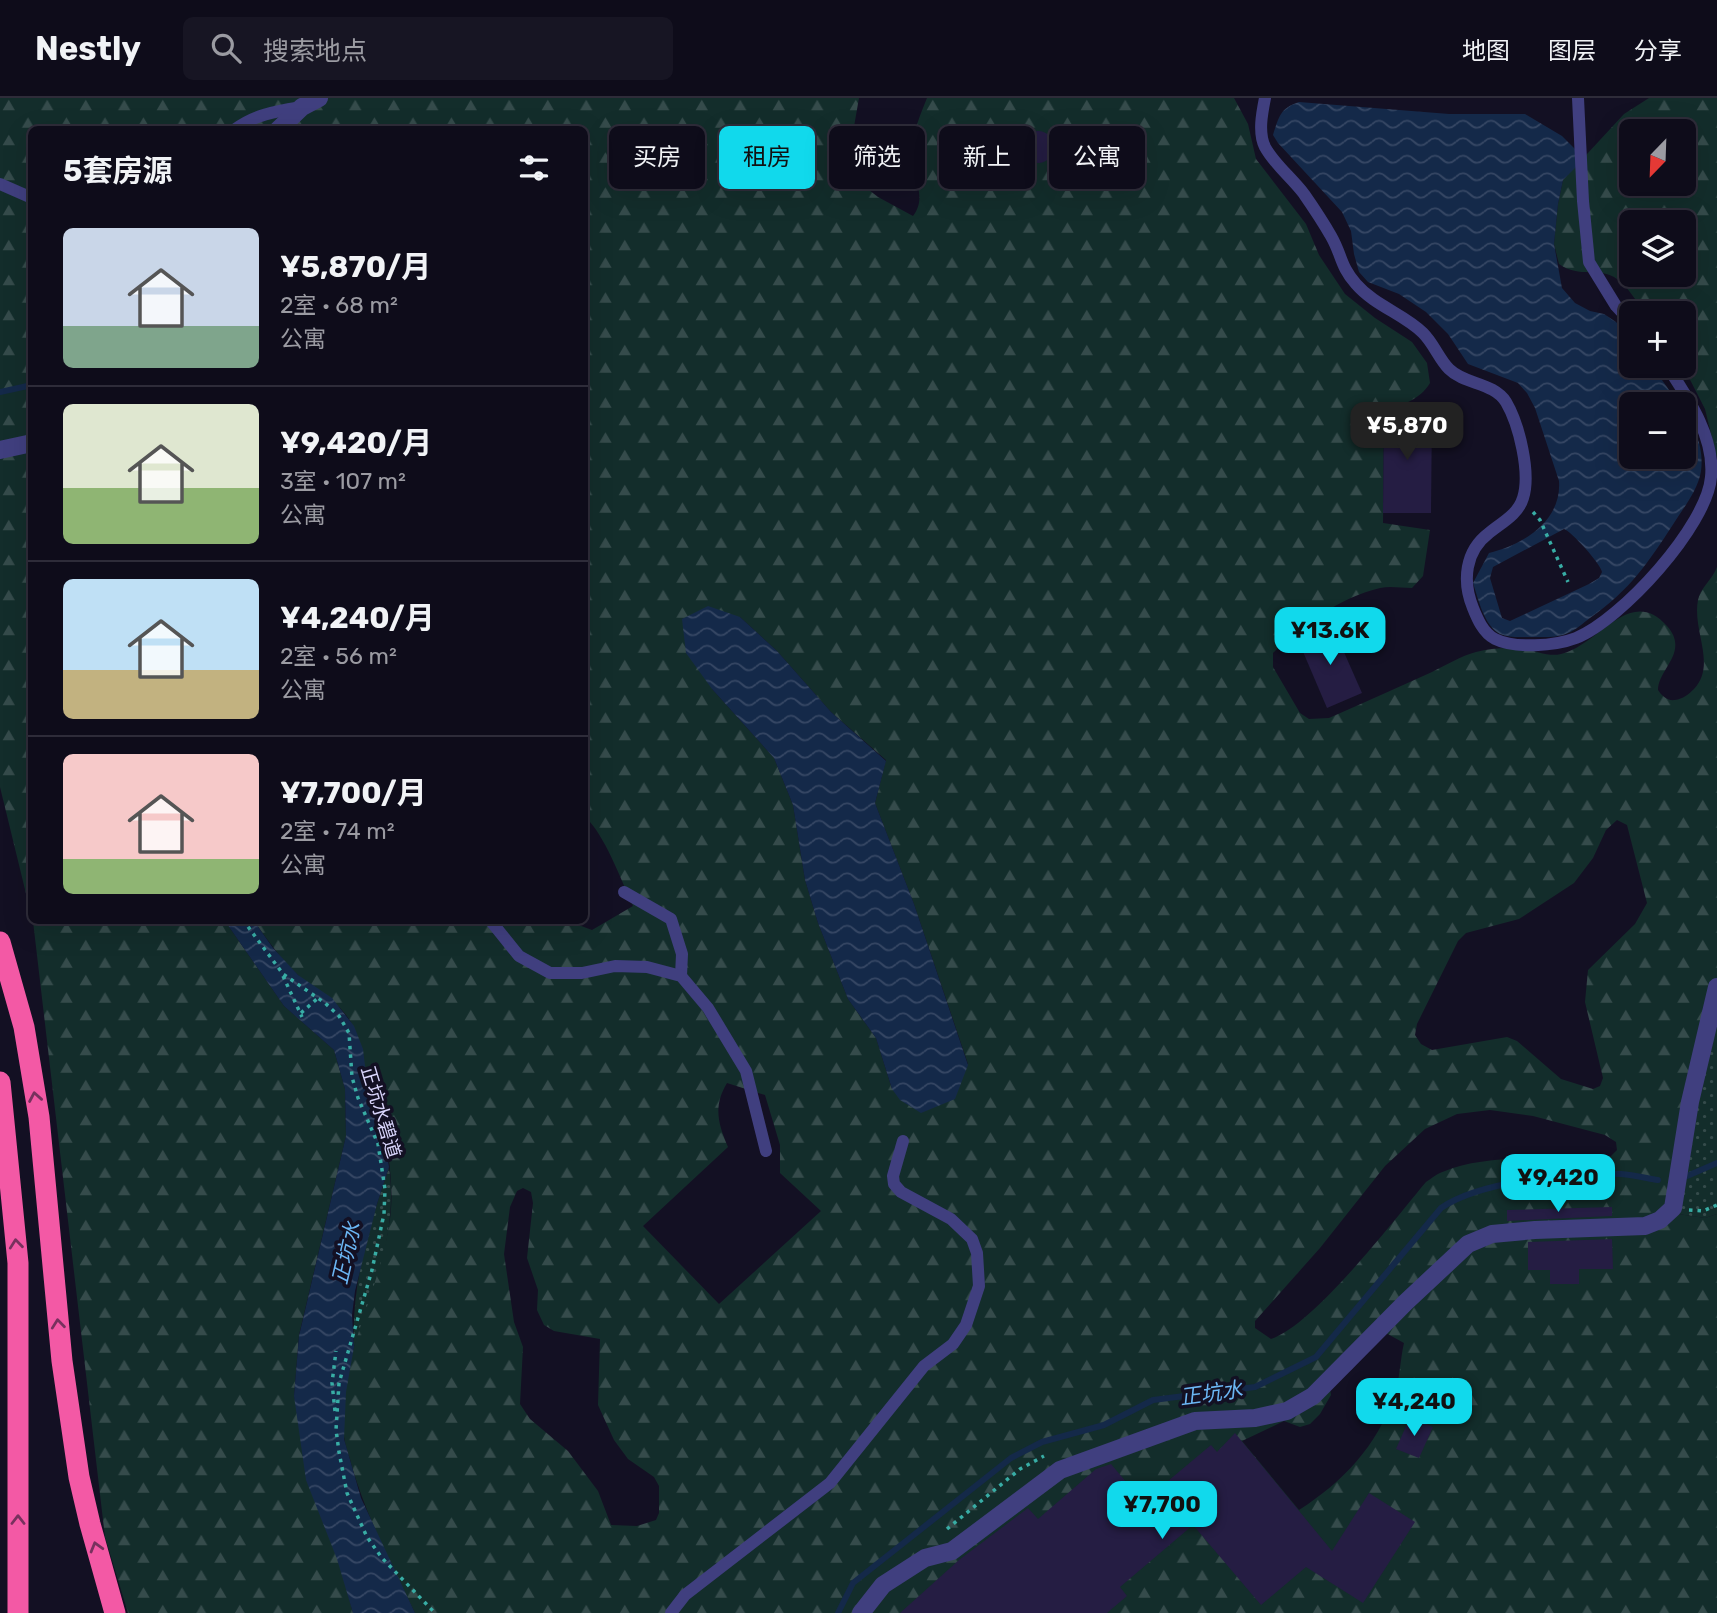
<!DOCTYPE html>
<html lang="zh">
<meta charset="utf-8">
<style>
:root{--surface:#0e0c1a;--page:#171523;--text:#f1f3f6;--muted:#9b9ba2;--line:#2e2c39;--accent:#11d9ec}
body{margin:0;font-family:Rubik,"Noto Sans SC",sans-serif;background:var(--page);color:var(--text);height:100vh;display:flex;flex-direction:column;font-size:26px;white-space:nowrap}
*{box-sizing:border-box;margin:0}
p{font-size:23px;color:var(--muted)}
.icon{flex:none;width:38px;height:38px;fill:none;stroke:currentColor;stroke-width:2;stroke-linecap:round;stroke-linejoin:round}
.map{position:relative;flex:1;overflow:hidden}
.sheet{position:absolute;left:28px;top:28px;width:560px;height:798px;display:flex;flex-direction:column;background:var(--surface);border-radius:10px;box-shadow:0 7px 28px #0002,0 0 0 2px var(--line)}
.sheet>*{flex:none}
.banner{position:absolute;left:609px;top:28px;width:665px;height:63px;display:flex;gap:14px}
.needle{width:46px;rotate:203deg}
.controls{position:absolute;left:1619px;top:21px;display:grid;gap:14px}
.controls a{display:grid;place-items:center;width:77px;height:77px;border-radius:10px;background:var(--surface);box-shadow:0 7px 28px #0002,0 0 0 2px var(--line);font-size:35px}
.price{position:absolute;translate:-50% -60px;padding:0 16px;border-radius:14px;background:var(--accent);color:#111;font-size:23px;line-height:46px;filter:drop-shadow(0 2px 4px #0008)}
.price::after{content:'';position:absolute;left:50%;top:42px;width:21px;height:16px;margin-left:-10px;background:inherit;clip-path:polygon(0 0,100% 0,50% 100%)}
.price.active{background:#222;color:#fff}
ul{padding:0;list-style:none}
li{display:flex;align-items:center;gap:21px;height:175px;padding:0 35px}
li+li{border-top:2px solid var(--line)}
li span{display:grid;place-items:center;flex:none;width:196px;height:140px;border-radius:10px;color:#555}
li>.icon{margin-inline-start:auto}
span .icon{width:84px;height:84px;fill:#fffc;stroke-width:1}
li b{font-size:30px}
h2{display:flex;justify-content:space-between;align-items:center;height:84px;padding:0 35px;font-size:30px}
.tag{padding:0 24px;border-radius:10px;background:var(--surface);box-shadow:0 7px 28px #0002,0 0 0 2px var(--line);font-size:24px;line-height:63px}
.tag.active{background:var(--accent);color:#111}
header{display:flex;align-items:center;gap:42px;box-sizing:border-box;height:98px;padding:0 35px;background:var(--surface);border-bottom:2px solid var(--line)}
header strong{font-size:33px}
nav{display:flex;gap:38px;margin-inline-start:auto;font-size:24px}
.search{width:490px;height:63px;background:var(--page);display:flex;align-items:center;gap:18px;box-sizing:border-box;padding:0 24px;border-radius:10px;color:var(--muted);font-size:26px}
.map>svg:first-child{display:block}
.grass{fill:url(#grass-dots)}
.forest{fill:url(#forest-firs);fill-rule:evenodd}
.water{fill:url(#water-waves);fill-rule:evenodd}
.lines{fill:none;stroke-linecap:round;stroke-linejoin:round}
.stream{stroke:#142949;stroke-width:6}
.building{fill:#251d43}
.path{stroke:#38ada5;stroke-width:3.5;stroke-dasharray:3.5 5;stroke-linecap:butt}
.lane{stroke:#403f7f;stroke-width:12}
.street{stroke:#403f7f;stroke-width:18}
.highway{stroke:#f359a5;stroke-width:21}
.oneway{stroke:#78315e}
.labels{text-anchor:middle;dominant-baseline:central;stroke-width:7;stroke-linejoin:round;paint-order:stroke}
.street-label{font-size:19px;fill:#d9d5fc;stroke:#131023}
.water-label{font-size:21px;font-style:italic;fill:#6bb6f4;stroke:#131023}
</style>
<header>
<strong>Nestly</strong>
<div class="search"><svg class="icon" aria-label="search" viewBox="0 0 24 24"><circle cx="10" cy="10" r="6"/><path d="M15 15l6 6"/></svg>搜索地点</div>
<nav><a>地图</a><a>图层</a><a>分享</a></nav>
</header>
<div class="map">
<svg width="1717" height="1515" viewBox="0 0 1717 1515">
<defs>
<pattern id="grass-dots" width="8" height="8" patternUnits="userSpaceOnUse" patternTransform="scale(1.75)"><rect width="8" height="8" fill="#132d2b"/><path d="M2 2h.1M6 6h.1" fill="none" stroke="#354b4b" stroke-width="1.8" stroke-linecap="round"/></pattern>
<pattern id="forest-firs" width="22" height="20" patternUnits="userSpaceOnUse" patternTransform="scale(1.75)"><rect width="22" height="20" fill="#132d2b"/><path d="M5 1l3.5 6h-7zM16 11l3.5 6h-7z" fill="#354b4b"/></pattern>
<pattern id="water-waves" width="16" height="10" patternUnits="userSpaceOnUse" patternTransform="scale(1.75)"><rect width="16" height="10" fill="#142949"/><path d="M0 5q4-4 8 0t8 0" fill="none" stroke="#364764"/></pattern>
</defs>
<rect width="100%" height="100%" fill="#131023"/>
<g class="grass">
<polygon points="1717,912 1717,1116 1705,1120 1678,1116 1696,1006"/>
<path d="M389,1069C398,1129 375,1194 354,1249C351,1185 369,1130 389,1069Z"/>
</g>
<g class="forest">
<path d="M0,0H859L846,74L878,99L913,118C929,98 910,76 911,54C913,35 920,17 927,0H1234L1248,26L1256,61L1306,126L1319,157L1345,196L1375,220L1412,244L1427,265L1430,285C1419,303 1402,306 1384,314L1383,425L1430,432L1423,478L1412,490C1402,490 1390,488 1380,490C1341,499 1301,527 1273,555V569L1300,615L1309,621L1329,620C1364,605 1398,589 1432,574C1446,567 1461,558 1476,554C1491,550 1510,549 1524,551C1536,553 1549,559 1561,556C1599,547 1630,486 1667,528C1690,554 1658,571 1658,592C1662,598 1667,603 1675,602C1683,601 1689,596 1694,591C1717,566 1692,533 1698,502C1700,490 1713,481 1717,469V912L1696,1006L1678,1116L1705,1120L1717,1116V1515H415C392,1467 367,1420 352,1369C350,1359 345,1348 344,1338C343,1309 346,1277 354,1249C367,1206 384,1165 390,1121C396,1074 383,1025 368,981C362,964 363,947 354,930C340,901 318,896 297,876C280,860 267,841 254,823L565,822L592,832L633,808C622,784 604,735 585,719L584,32H32L31,816L0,689ZM740,519L777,553L831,614L886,662L875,705L914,806L968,966L892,991L876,940L848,901L818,825L805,782L793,707L774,660L712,591ZM1617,722L1627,727L1647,805L1635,826L1588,872L1585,904L1603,980L1600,988L1593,991L1561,981L1517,943L1507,939L1432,952L1421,946L1415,937L1417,926L1458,843L1466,835L1519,821L1574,785L1593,760L1606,732ZM727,985L765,997L780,1047V1075L821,1113L719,1206L643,1128L728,1049C718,1026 713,1008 727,985ZM1490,1012L1533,1018L1605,1037L1616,1044L1617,1052L1609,1060C1565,1060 1485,1056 1445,1073C1438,1075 1432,1080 1426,1084C1394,1122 1314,1227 1271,1241L1255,1230V1223L1320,1150L1385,1068L1425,1031L1457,1016ZM523,1090L531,1094L533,1105L527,1160L538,1192L537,1212L544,1227L554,1233L600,1241L598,1307L614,1342L628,1361L654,1379L659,1388V1415L656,1422L637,1428L611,1427L598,1393L568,1353L530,1321L520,1306L523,1249L514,1224L504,1156L510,1109L517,1093ZM1384,1234L1404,1245C1400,1262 1400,1282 1394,1298C1377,1348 1343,1384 1299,1412L1242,1343L1284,1323L1300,1329L1310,1326L1320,1316L1331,1297L1328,1277L1342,1265L1351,1272Z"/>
<path d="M1649,0H1717V360L1705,311L1683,268L1684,215H1645C1637,204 1628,189 1617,181C1599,168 1580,181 1559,166L1554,146L1558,106L1563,82L1624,16ZM1631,33H1684V86H1631ZM1631,124H1684V177H1631Z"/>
<polygon points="33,823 225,823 284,908 334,952 345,991 346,1038 299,1237 294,1298 353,1515 128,1515 105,1439"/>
</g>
<g class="water">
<path d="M1299,4L1449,16H1525L1562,38L1579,55L1580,65L1563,82L1558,106L1554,146L1562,190L1575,205L1590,213L1604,216L1616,224L1631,242V268H1652L1679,306H1631V359H1684V313C1696,331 1704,351 1701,373C1698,392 1684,409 1674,425C1648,465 1630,492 1590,520C1583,525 1576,532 1568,535C1557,540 1544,539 1531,539C1521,539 1509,540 1500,536C1484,528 1478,500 1473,485L1489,455C1523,447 1562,423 1559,383L1535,310L1527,295L1518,285L1468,266L1448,236L1426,214L1399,196L1368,184L1359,174L1354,156L1351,133L1342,114L1278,45L1273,37C1279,19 1280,10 1299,4ZM1564,431C1571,433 1601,466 1602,474L1599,480L1589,486L1510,523L1502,520L1490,480L1493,469Z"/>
<polygon points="708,508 740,519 777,553 831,614 886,663 875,705 914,806 968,967 955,1001 921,1015 900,1002 892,991 876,940 848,901 818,825 805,782 793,707 774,660 712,591 686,555 682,521"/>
<polygon points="225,823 254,823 273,850 298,877 332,900 354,928 363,951 366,976 381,1020 389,1069 377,1106 355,1193 352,1217 354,1249 346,1294 344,1341 361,1400 415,1515 353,1515 337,1461 306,1382 294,1298 299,1238 346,1038 345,991 334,952 284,908"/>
</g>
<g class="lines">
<g class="stream">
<polyline points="0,294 32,287"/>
<polyline points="1687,1078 1717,1065"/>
<path d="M838,1515L853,1485L1011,1360L1042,1344L1104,1327L1153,1302L1255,1289L1316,1259L1441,1110C1480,1083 1573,1074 1621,1076C1633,1077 1646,1080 1658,1082"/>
</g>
</g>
<g class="building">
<circle cx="1038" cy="49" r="16"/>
<polygon points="1384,313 1432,314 1431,415 1383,415"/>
<polygon points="1332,527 1362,595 1327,610 1298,542"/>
<polygon points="1612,1109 1612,1118 1507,1123 1507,1112"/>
<polygon points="1612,1141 1613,1171 1579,1171 1579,1186 1550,1186 1550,1172 1528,1172 1528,1144"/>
<polygon points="1410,1319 1433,1329 1419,1360 1396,1351"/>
<polygon points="1235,1335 1332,1453 1369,1395 1415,1424 1363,1505 1306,1469 1261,1507 1193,1427 1120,1489 1127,1498 1107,1515 900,1515 959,1462 1028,1410 1038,1421 1096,1371 1111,1366 1143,1404 1211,1347 1217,1354"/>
</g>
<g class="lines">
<g class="path">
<polyline points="1533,414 1540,422 1568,484"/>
<polyline points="243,822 283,876 325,905 339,918 349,935 352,979 358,1000 378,1046 385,1091 384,1116 372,1172 339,1285 336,1332 339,1354 347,1395 367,1439 382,1460 435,1515"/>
<polyline points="283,878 302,919"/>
<polyline points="301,915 318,900"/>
<polyline points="1689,1112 1703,1113 1717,1107"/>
<polyline points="335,1313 332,1285 336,1253"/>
<polyline points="947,1431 1020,1371 1044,1358"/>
</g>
<g class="lane">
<path d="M1265,0C1262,15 1258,35 1265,49C1274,66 1292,80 1304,96C1313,109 1323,124 1331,138C1342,157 1340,168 1356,186C1375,208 1404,216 1423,235C1434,246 1439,261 1449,271C1465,287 1493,284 1506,304C1519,326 1531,375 1523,400C1518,417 1501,425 1489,435C1465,453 1462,483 1473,510C1477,520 1483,535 1495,541C1515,551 1555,548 1576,540C1621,522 1707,428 1711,379C1715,339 1688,300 1667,268"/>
<polyline points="1578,0 1583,103 1589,164 1616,208 1631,224"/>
<path d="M234,32C255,16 277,13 302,9"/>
<polyline points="0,86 32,100"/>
<polyline points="624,794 671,821 682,856 681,878"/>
<polyline points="490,822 519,858 550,875 582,875 615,868 647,869 681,878 708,910 746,973 766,1053"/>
<polyline points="671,1515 685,1497 830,1385 924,1268 953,1246 966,1227 979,1188 977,1155 972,1141 951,1121 901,1094 894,1086 893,1078 903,1043"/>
</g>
<g class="street">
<polyline points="278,32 302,9 319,0"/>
<polyline points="0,352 32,345"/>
<polyline points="861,1515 883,1487 925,1460 952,1453 1060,1372 1195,1323 1255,1320 1287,1313 1313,1298 1406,1204 1468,1146 1492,1136 1535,1132 1645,1128 1660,1122 1673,1110 1690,1004 1717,889"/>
</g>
<g class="highway">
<polyline points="0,844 24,929 39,1019 62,1263 79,1379 90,1426 115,1515"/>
<polyline points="0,984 18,1165 18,1515"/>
</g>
</g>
<defs><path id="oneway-chevron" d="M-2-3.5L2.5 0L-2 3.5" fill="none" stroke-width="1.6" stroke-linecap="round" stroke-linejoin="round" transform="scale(1.75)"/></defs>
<g class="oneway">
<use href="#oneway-chevron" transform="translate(35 999) rotate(-100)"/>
<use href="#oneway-chevron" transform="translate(16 1146) rotate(-96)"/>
<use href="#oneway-chevron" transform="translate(58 1226) rotate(-96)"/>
<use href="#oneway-chevron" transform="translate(18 1422) rotate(-90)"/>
<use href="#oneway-chevron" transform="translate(96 1449) rotate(-106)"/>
</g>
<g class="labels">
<g class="street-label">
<text transform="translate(381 1014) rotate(73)">正坑水碧道</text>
</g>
<g class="water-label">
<text transform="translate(346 1155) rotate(-77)">正坑水</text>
<text transform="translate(1211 1295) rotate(-8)">正坑水</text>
</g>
</g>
</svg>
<div class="controls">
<a><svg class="needle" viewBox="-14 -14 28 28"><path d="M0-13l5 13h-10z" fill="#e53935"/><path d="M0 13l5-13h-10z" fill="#9b9ba2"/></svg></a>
<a><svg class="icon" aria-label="layers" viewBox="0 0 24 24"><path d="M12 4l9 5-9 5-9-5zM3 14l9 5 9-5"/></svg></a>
<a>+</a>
<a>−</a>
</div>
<b class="price active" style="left:1407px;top:364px">¥5,870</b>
<b class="price" style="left:1330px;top:569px">¥13.6K</b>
<b class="price" style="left:1558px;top:1116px">¥9,420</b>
<b class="price" style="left:1414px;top:1340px">¥4,240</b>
<b class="price" style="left:1162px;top:1443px">¥7,700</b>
<div class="banner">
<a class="tag">买房</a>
<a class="tag active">租房</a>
<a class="tag">筛选</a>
<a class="tag">新上</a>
<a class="tag">公寓</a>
</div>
<section class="sheet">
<h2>5套房源<svg class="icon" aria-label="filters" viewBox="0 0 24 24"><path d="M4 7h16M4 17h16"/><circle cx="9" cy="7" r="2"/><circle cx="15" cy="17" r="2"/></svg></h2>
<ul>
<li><span style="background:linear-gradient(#c9d6e8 70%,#7fa58c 0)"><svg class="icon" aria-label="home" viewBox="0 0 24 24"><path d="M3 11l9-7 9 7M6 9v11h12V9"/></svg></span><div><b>¥5,870/月</b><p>2室 · 68 m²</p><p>公寓</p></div></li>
<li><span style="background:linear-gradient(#dfe7d0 60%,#8fb573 0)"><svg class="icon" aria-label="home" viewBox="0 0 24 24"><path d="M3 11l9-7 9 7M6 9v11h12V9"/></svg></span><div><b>¥9,420/月</b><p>3室 · 107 m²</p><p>公寓</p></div></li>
<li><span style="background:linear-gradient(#bfe0f5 65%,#c2b280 0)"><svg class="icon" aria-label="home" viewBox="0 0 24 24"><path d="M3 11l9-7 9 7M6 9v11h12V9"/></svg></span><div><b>¥4,240/月</b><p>2室 · 56 m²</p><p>公寓</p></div></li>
<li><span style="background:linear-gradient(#f6c9c9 75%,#8fb573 0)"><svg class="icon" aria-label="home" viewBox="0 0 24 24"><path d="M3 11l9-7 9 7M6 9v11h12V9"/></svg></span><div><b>¥7,700/月</b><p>2室 · 74 m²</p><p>公寓</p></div></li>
</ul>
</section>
</div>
